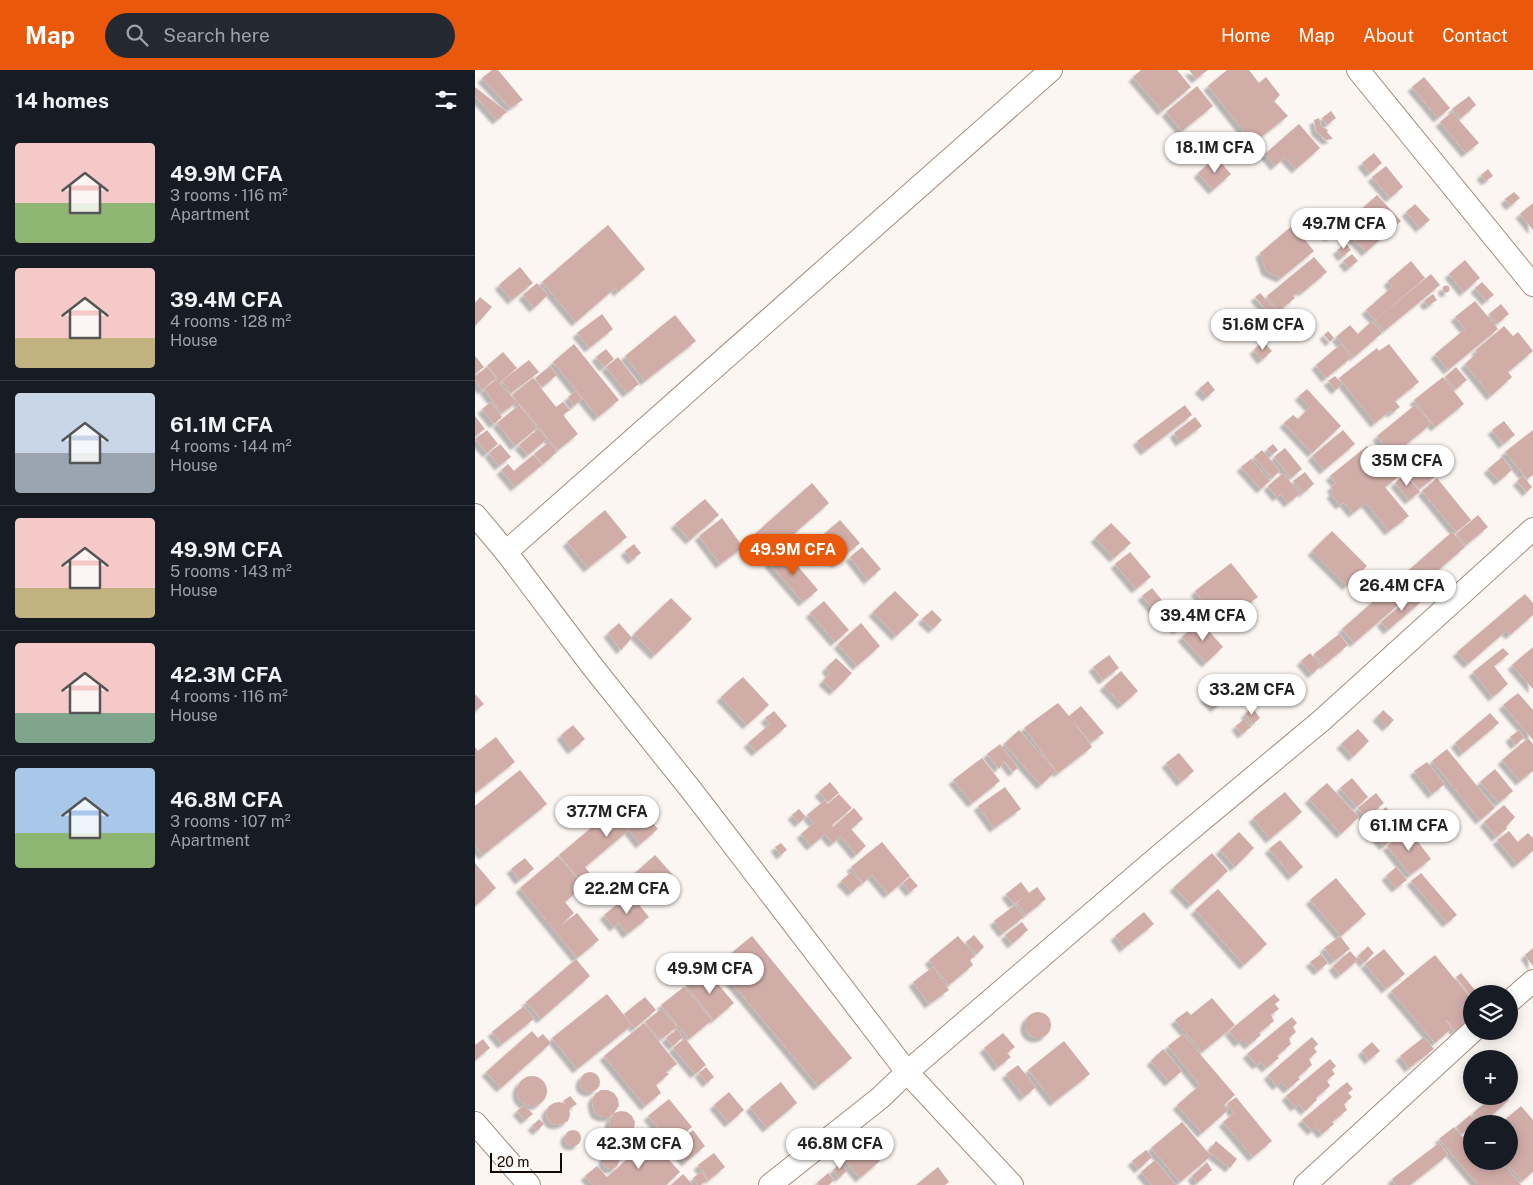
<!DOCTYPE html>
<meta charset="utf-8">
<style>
:root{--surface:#171b24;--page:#242831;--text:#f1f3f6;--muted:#9ea1a6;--line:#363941;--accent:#ea580c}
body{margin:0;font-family:"Public Sans",sans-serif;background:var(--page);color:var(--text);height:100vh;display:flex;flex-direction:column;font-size:19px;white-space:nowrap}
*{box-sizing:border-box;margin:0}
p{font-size:16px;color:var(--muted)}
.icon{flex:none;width:28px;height:28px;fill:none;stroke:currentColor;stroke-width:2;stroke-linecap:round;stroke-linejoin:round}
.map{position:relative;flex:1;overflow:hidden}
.drawer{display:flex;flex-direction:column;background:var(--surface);width:475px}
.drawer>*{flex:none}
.tools{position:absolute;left:988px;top:915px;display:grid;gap:10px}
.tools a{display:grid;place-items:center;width:55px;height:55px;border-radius:50%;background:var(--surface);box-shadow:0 2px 12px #0003;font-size:25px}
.scale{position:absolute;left:15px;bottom:12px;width:72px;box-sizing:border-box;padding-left:5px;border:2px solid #130904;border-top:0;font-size:14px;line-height:18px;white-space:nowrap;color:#130904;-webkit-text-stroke:4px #fcf6f2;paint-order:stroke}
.price{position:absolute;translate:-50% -42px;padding:0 11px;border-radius:18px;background:#fff;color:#222;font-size:16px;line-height:32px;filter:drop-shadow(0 1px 2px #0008)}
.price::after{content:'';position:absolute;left:50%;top:30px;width:15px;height:11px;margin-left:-8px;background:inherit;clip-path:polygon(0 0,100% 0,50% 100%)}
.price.on{background:var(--accent);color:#fff}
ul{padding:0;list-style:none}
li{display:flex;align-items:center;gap:15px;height:125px;padding:0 15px}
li+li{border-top:1px solid var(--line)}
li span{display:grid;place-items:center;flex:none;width:140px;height:100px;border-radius:5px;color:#555}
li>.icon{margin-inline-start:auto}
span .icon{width:60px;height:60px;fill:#fffc;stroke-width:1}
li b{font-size:21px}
h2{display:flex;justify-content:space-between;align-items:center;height:60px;padding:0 15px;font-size:21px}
header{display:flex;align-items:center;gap:30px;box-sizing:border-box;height:70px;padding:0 25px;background:var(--accent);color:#fff}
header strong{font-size:24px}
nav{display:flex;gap:28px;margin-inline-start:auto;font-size:18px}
.search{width:350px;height:45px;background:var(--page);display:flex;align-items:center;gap:12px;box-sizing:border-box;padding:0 18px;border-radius:28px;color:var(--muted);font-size:19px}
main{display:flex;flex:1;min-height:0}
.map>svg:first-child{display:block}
.building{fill:#d1ada8;filter:url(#shadow)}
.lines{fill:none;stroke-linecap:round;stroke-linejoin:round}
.minor-casing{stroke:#a98b7c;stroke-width:24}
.minor{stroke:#fff;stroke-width:22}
</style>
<header>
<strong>Map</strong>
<div class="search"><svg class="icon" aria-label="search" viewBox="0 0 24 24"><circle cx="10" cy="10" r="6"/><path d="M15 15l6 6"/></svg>Search here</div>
<nav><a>Home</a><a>Map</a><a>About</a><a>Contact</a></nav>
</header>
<main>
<section class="drawer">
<h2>14 homes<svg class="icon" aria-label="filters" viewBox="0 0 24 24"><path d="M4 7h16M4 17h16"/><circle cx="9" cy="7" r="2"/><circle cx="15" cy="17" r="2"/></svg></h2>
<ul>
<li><span style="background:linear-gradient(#f6c9c9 60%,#8fb573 0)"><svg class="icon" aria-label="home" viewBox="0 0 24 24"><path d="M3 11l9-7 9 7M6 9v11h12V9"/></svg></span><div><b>49.9M CFA</b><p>3 rooms · 116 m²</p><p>Apartment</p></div></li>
<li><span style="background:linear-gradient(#f6c9c9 70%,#c2b280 0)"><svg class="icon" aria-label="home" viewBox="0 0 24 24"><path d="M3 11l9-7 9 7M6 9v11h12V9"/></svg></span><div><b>39.4M CFA</b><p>4 rooms · 128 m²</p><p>House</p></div></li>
<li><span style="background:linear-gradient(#c9d6e8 60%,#9aa5b1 0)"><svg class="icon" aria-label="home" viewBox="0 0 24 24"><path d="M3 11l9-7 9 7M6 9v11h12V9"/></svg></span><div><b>61.1M CFA</b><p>4 rooms · 144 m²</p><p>House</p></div></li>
<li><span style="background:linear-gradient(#f6c9c9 70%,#c2b280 0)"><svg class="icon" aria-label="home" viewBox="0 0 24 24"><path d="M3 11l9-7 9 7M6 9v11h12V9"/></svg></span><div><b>49.9M CFA</b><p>5 rooms · 143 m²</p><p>House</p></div></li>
<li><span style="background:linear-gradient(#f6c9c9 70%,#7fa58c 0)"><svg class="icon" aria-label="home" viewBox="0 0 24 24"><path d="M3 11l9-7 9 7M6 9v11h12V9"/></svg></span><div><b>42.3M CFA</b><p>4 rooms · 116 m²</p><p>House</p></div></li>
<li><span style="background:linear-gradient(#a9c7e8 65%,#8fb573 0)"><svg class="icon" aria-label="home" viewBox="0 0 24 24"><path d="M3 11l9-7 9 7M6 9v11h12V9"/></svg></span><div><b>46.8M CFA</b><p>3 rooms · 107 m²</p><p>Apartment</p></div></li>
</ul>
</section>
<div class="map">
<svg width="1058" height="1115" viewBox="0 0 1058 1115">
<defs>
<filter id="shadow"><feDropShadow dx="-4.5" dy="4.5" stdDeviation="1" flood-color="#0004"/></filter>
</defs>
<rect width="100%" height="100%" fill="#fcf6f2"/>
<g class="building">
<polygon points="17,0 23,0 48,30 35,38 7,8"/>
<polygon points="666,0 702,0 716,17 687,41 658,7"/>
<polygon points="714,0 733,0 721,9"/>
<polygon points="752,0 774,0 784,13 791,7 805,25 799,31 813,46 778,73 733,16"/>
<polygon points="949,7 975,38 963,48 937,17"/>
<polygon points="722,16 738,36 707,61 691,42"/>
<polygon points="0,17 32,42 22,50 0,26"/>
<polygon points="994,26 1001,35 986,48 977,39"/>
<polygon points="856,41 861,48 852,55 847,48"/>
<polygon points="977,42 1004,73 991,83 965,52"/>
<polygon points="844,48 846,56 853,60 852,62 858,69 851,70 841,61 839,50"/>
<polygon points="824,54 845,78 821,99 810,87 800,96 790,84"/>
<polygon points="899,83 907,93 895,103 887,93"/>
<polygon points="741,87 756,104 738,120 723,103"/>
<polygon points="911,96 928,117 915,128 897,107"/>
<polygon points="1013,99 1018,106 1011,111 1006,105"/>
<polygon points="1039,122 1045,128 1035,136 1030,129"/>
<polygon points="902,125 926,151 891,182 867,157"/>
<polygon points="1058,133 1058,160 1045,144"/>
<polygon points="940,134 955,150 945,158 931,142"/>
<polygon points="856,143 867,157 854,167 843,153"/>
<polygon points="133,155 170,199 143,222 140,218 101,252 67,212"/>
<polygon points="818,155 839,181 806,208 791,201 785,183"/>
<polygon points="871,173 876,180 867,187 862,180"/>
<polygon points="877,184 883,191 874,198 868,191"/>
<polygon points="839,187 852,202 828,222 826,220 818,226 820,228 804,241 792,226"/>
<polygon points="990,190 1005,208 989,222 974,204"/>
<polygon points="936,191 950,208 900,250 891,240 917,217 913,211"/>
<polygon points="45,197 58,213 37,230 24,215"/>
<polygon points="956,204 965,215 909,261 900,250"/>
<polygon points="1007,212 1019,225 1011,231 1000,218"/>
<polygon points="62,213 73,225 59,238 48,225"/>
<circle cx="971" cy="219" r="3.5"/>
<polygon points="785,223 800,239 795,244 780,227"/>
<polygon points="958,224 962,230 953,236 949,231"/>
<polygon points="5,227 17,237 0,256 0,233"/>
<polygon points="1000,231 1023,259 973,300 960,284 990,259 980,247"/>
<polygon points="1026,234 1034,244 1022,254 1014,244"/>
<polygon points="127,244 138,259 114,278 102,263"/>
<polygon points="200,245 221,271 170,311 150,286"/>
<polygon points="897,251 907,263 879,287 861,267 875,255 883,264"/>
<polygon points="1029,256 1038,266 1043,262 1058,281 1033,302 1037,307 1016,326 990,294 1002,283 1001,280"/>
<polygon points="853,261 859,268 855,272 849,265"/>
<polygon points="788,271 797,281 787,290 779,280"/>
<polygon points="99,274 144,330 123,347 78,292"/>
<polygon points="866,274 876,288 851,308 841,295"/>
<polygon points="914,274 944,312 920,331 925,337 917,343 915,341 900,353 864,308 902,278 904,281"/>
<polygon points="131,279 139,289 129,297 121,287"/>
<polygon points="28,282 42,298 24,313 42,332 27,343 9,319 23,308 12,296"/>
<polygon points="0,286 9,297 0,304"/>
<polygon points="143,287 164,314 152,323 131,297"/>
<polygon points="54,290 64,302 36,323 27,311"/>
<polygon points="75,296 82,305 67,317 60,308"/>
<polygon points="12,297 21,308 7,320 0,310 0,306"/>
<polygon points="981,297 992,310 981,319 970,307"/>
<polygon points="860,306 867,314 861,320 853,311"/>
<polygon points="968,307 989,334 960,357 939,330"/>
<polygon points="58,308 81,337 88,332 95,340 88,345 103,364 83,380 37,325"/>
<polygon points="733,311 740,320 732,327 724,319"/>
<polygon points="832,319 866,356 837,383 809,353 818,345 823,349 835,337 824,326"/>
<polygon points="101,321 107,329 99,336 93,327"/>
<polygon points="16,332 27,347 19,354 7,339"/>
<polygon points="44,335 62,358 40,376 22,353"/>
<polygon points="710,335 717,345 670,381 662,371"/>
<polygon points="940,335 956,354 917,386 902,366"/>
<polygon points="0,346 10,359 0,366"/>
<polygon points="720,347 727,356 705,372 699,363"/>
<polygon points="1029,351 1040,365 1028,374 1017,360"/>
<polygon points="63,359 72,369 53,385 44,375"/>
<polygon points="12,360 23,374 12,383 0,369"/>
<polygon points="868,360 880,374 849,400 837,386"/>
<polygon points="1058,360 1058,405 1052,409 1030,382"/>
<polygon points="74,372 82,382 68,394 59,384"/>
<polygon points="25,374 36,387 24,396 14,383"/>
<polygon points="798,374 803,380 797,385 792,379"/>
<polygon points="892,376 900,386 907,381 917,393 913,396 922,408 910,417 934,446 914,461 891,433 878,443 869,432 865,435 856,424 859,421 856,417 861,413 855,406"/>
<polygon points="810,378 827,399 816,408 799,387"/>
<polygon points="787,380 805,401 797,408 779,387"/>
<polygon points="933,380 947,397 935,407 921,390"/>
<polygon points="58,385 67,395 40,417 26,400 33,394 39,401"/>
<polygon points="1027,387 1037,400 1024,411 1013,399"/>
<polygon points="776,389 795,411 786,419 766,397"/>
<polygon points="953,396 961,406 944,419 936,409"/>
<polygon points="830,402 839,414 828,423 818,411"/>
<polygon points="808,403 825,424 813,433 806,424 802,427 793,416"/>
<polygon points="930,404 945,422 934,430 920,413"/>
<polygon points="1048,406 1057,417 1052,422 1042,411"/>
<polygon points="962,408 996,450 981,462 947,421"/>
<polygon points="337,413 354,433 289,490 272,471"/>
<polygon points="230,429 244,445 215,470 200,454"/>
<polygon points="130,440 152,467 113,498 92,472"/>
<polygon points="1003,445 1013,457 991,475 981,464"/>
<polygon points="247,448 268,477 245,494 224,466"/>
<polygon points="365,450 385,473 361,493 341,471"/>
<polygon points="636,453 656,473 639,488 620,468"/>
<polygon points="857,461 892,496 872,516 837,481"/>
<polygon points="977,462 990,477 879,573 867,559"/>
<polygon points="159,474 166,483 157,490 150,481"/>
<polygon points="387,477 406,499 393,510 375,487"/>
<polygon points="309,480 343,520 328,532 294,493"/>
<polygon points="655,482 676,507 661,519 640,494"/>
<polygon points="756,493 783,527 746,555 720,521"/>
<polygon points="677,518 691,535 682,543 667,526"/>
<polygon points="420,521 444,545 421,566 398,542"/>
<polygon points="940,523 947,531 913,560 906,552"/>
<polygon points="1050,524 1058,533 1058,545 1035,565 1031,561 993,594 982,582"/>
<polygon points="196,528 217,549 180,585 159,564"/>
<polygon points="349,531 374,560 360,572 335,543"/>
<polygon points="700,536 712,551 702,560 690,545"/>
<polygon points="457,540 467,550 458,559 447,549"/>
<polygon points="725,551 748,577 731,593 707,567"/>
<polygon points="144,553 157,568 146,580 133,563"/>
<polygon points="386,553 405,576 382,596 363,574"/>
<polygon points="864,564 873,575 849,595 839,584"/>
<polygon points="1058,577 1058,619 1037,595"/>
<polygon points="1028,578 1034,584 1019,596 1033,614 1018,627 998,602"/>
<polygon points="835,583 846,596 837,604 826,591"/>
<polygon points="634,585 644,598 628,610 618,597"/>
<polygon points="361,588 377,603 359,621 348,611 355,603 351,598"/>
<polygon points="646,601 663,621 647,635 629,616"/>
<polygon points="268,607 294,635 272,655 246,627"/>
<polygon points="740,618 750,629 740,638 730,627"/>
<polygon points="1043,623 1058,640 1058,670 1028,635"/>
<polygon points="0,624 9,634 0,641"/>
<polygon points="583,633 594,646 606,636 629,663 616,672 597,650 617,677 583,703 549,658"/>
<polygon points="777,637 785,648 778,654 770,644"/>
<polygon points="908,640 919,650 912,657 902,647"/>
<polygon points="299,641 312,656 281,682 273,673 295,654 290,648"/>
<polygon points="1015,643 1024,653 988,683 980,673"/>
<polygon points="769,649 776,657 767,664 761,656"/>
<polygon points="98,655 110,669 97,680 86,665"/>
<polygon points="883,659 894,671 878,687 866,674"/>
<polygon points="544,660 581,701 566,715 529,674"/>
<polygon points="1044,660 1049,668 1040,675 1035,667"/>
<polygon points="21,667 40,692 0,723 0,677 3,681"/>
<polygon points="1053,668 1058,674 1058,701 1045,711 1027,690"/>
<polygon points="525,674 543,698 538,702 529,691 524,699 512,684"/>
<polygon points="972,679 1020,738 1005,750 957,691"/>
<polygon points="704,683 719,701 706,712 691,693"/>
<polygon points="507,688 525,711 497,733 478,710"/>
<polygon points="952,692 970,714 957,724 939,701"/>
<polygon points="1020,699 1038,721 1024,733 1005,712"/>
<polygon points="45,700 72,734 8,785 0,776 0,736"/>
<polygon points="877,708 893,727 882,737 865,718"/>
<polygon points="355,712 364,723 353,732 344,722"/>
<polygon points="852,713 884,747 866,764 834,729"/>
<polygon points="530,717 546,739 519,758 503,736"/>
<polygon points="810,722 827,742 795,769 778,748"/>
<polygon points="901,723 909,733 891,748 883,738"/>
<polygon points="364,724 377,738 357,755 358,757 379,738 388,749 376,759 391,776 381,785 367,768 367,766 358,773 350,764 336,776 326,764 339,753 332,745 350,730 353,734"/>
<polygon points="154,726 183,759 165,774 154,760 110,797 122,812 113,819 84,785"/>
<polygon points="1029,735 1040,747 1031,757 1032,759 1021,767 1009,752"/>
<polygon points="911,737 929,759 909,776 891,754"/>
<polygon points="324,739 331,747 324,753 317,745"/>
<polygon points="934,760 956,789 935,805 912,776"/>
<polygon points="1034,761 1043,772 1053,763 1058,768 1058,781 1042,794 1022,770"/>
<polygon points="764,762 779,778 760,797 745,780"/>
<polygon points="805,770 828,797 817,806 794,779"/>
<polygon points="407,772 435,806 413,824 397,805 388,813 376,797"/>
<polygon points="306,773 312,780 306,785 300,777"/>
<polygon points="737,783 753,801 716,835 699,817"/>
<polygon points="180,785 198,805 166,833 148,814"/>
<polygon points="83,786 108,816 90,832 99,843 85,856 102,843 124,870 102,888 45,818"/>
<polygon points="50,788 59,799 44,810 36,799"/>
<polygon points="0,793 21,818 0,836"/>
<polygon points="921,797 932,810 921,818 911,806"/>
<polygon points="376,802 387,813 377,822 366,811"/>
<polygon points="946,803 982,845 972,853 936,811"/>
<polygon points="435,807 443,816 435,822 428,813"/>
<polygon points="861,808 891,844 866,866 835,830"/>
<polygon points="546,812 554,823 562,817 571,829 551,845 542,833 550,826 539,834 531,824"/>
<polygon points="743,819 792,874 769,895 720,840"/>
<polygon points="155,824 174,847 152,864 144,853 139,857 129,845"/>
<polygon points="540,835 549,847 528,863 519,851"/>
<polygon points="669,842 679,854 649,878 640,866"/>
<polygon points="547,852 553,860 537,874 530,865"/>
<polygon points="499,865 509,877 502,884 491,872"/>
<polygon points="277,866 377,988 343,1016 242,895"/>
<polygon points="483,866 500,886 495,890 498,895 474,915 454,890"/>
<polygon points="865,866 875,879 859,891 849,878"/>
<polygon points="893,876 899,883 889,893 883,886"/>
<polygon points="1058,878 1058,896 1050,885"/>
<polygon points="909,879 930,904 911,919 890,894"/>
<polygon points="875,881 883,890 865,905 858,896"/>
<polygon points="846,884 853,893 843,901 835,892"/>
<polygon points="960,885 996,929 984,940 996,931 996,948 980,961 972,950 971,951 977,958 960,973 916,921"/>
<polygon points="101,889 115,906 66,949 51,932"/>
<polygon points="458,897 474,920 454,934 438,912"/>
<polygon points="231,900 259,933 239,950 211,916"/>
<polygon points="986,903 1003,924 996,924 996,926 981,907"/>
<polygon points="209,917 237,950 214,969 186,935"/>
<polygon points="132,924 157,955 102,999 77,968"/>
<polygon points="799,924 805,930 800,934 804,939 796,945 799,951 784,963 786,965 774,975 768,969 764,973 754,961"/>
<polygon points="170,927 181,940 160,958 149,944"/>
<polygon points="737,928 760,955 727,982 700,950 712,941 716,945"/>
<polygon points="49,936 59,949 27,974 17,962"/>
<polygon points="186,939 202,957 185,970 170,952"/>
<circle cx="563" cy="955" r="13"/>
<polygon points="817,947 822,953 818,957 821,962 814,968 816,974 802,986 804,988 791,998 786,992 782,995 772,984"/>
<polygon points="169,953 202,994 191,1002 194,1004 181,1015 186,1023 170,1036 129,986"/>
<polygon points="202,959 208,967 198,976 191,968"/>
<polygon points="57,961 63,968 68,964 76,973 26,1018 11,1002"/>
<polygon points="528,963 540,977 532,983 536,987 523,997 509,978"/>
<polygon points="708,964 760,1025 749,1035 753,1040 727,1063 702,1035 725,1015 693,976"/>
<polygon points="837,967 843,974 839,978 842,982 834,989 837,995 823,1007 825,1009 813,1019 806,1012 802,1016 793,1005"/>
<polygon points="949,967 959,979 934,998 925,986"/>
<polygon points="210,968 231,995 220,1004 198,978"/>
<polygon points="8,969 15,978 0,990 0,975"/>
<polygon points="589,971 615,1004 579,1032 553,1000"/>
<polygon points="897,972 905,981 894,990 887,981"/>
<polygon points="688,979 707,1001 694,1012 676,991"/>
<polygon points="855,989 861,996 857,1000 860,1004 852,1010 855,1016 841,1028 842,1030 830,1041 824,1034 820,1037 811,1026"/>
<polygon points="543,995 561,1017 549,1027 531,1004"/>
<polygon points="231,997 239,1007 232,1013 224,1003"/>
<circle cx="115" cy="1012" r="10"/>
<circle cx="57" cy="1021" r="15"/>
<polygon points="306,1012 322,1033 292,1058 275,1037"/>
<polygon points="872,1012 878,1019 873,1023 877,1027 869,1034 872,1040 857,1052 859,1054 847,1064 841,1057 837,1061 827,1050"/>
<polygon points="126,1020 133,1020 139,1023 143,1029 144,1036 139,1043 146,1041 152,1042 157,1046 160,1052 159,1059 155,1064 149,1066 143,1066 137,1062 134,1055 135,1049 139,1043 135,1047 128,1047 121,1044 118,1037 117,1030 120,1024"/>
<polygon points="254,1022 269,1040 254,1053 239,1035"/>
<polygon points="95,1026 102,1034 94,1039 95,1045 93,1051 87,1054 82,1055 76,1053 72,1048 71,1042 74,1036 79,1033 84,1032 91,1034 88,1031"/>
<polygon points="1018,1026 1031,1026 1034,1030 1012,1049 1011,1046 1005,1051 998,1043"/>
<polygon points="761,1027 797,1071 778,1087 748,1052 759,1043 752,1034"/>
<polygon points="194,1029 217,1057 197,1074 173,1046"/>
<polygon points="49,1035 58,1044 50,1050 42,1041"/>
<polygon points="1046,1036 1058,1050 1058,1102 1047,1111 1030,1091 1034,1091 1034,1054 1025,1054"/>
<polygon points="995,1045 1001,1052 996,1054 996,1056 987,1064 981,1057"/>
<polygon points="64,1049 69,1054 62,1061 57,1056"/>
<polygon points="707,1052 736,1086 705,1112 676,1078"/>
<polygon points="979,1057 987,1067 996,1060 996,1091 1026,1091 1046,1115 1003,1115 964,1069"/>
<circle cx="98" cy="1068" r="8"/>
<polygon points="218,1060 230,1076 211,1092 198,1076"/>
<polygon points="175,1069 205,1102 191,1115 118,1115 110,1106 122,1096 132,1107"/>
<polygon points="386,1069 405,1091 385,1108 366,1086"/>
<polygon points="741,1071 762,1089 755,1098 733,1081"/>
<polygon points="964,1073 973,1085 935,1115 921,1115 917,1109"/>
<circle cx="146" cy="1083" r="4.5"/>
<polygon points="671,1080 677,1087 664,1099 657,1091"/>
<circle cx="136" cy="1091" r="8"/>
<polygon points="239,1083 250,1097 234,1110 223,1095"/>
<polygon points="680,1090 701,1115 677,1115 666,1102"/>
<polygon points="732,1092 737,1100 722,1113 717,1106"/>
<polygon points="366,1093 372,1101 364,1108 358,1100"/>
<polygon points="463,1097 474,1112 470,1115 441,1115"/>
<polygon points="226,1102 232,1110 226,1115 223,1115 218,1108"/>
<polygon points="353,1103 359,1110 354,1115 344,1115 342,1113"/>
<polygon points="208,1104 218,1115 196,1115"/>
</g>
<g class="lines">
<defs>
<g id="minor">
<polyline points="883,0 1058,215"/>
<polyline points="0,445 31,482 117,596 217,721 432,1002 537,1115"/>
<polyline points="31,482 576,0"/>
<polyline points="1034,932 1058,911"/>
<polyline points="0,1053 54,1115"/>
<polyline points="295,1115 405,1028 432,1002 685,785 846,651 1058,459"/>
<polyline points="830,1115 998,961"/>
</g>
</defs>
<use href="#minor" class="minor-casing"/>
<use href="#minor" class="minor"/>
</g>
</svg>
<div class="tools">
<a><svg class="icon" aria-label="layers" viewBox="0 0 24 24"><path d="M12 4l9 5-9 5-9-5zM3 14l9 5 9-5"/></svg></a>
<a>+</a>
<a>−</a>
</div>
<div class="scale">20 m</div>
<b class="price" style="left:740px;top:104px">18.1M CFA</b>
<b class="price" style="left:869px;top:180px">49.7M CFA</b>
<b class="price" style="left:788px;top:281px">51.6M CFA</b>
<b class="price" style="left:932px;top:417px">35M CFA</b>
<b class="price on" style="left:318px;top:506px">49.9M CFA</b>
<b class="price" style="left:927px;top:542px">26.4M CFA</b>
<b class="price" style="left:728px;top:572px">39.4M CFA</b>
<b class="price" style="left:777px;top:646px">33.2M CFA</b>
<b class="price" style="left:132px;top:768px">37.7M CFA</b>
<b class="price" style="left:934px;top:782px">61.1M CFA</b>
<b class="price" style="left:152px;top:845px">22.2M CFA</b>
<b class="price" style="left:235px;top:925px">49.9M CFA</b>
<b class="price" style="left:164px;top:1100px">42.3M CFA</b>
<b class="price" style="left:365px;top:1100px">46.8M CFA</b>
</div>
</main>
